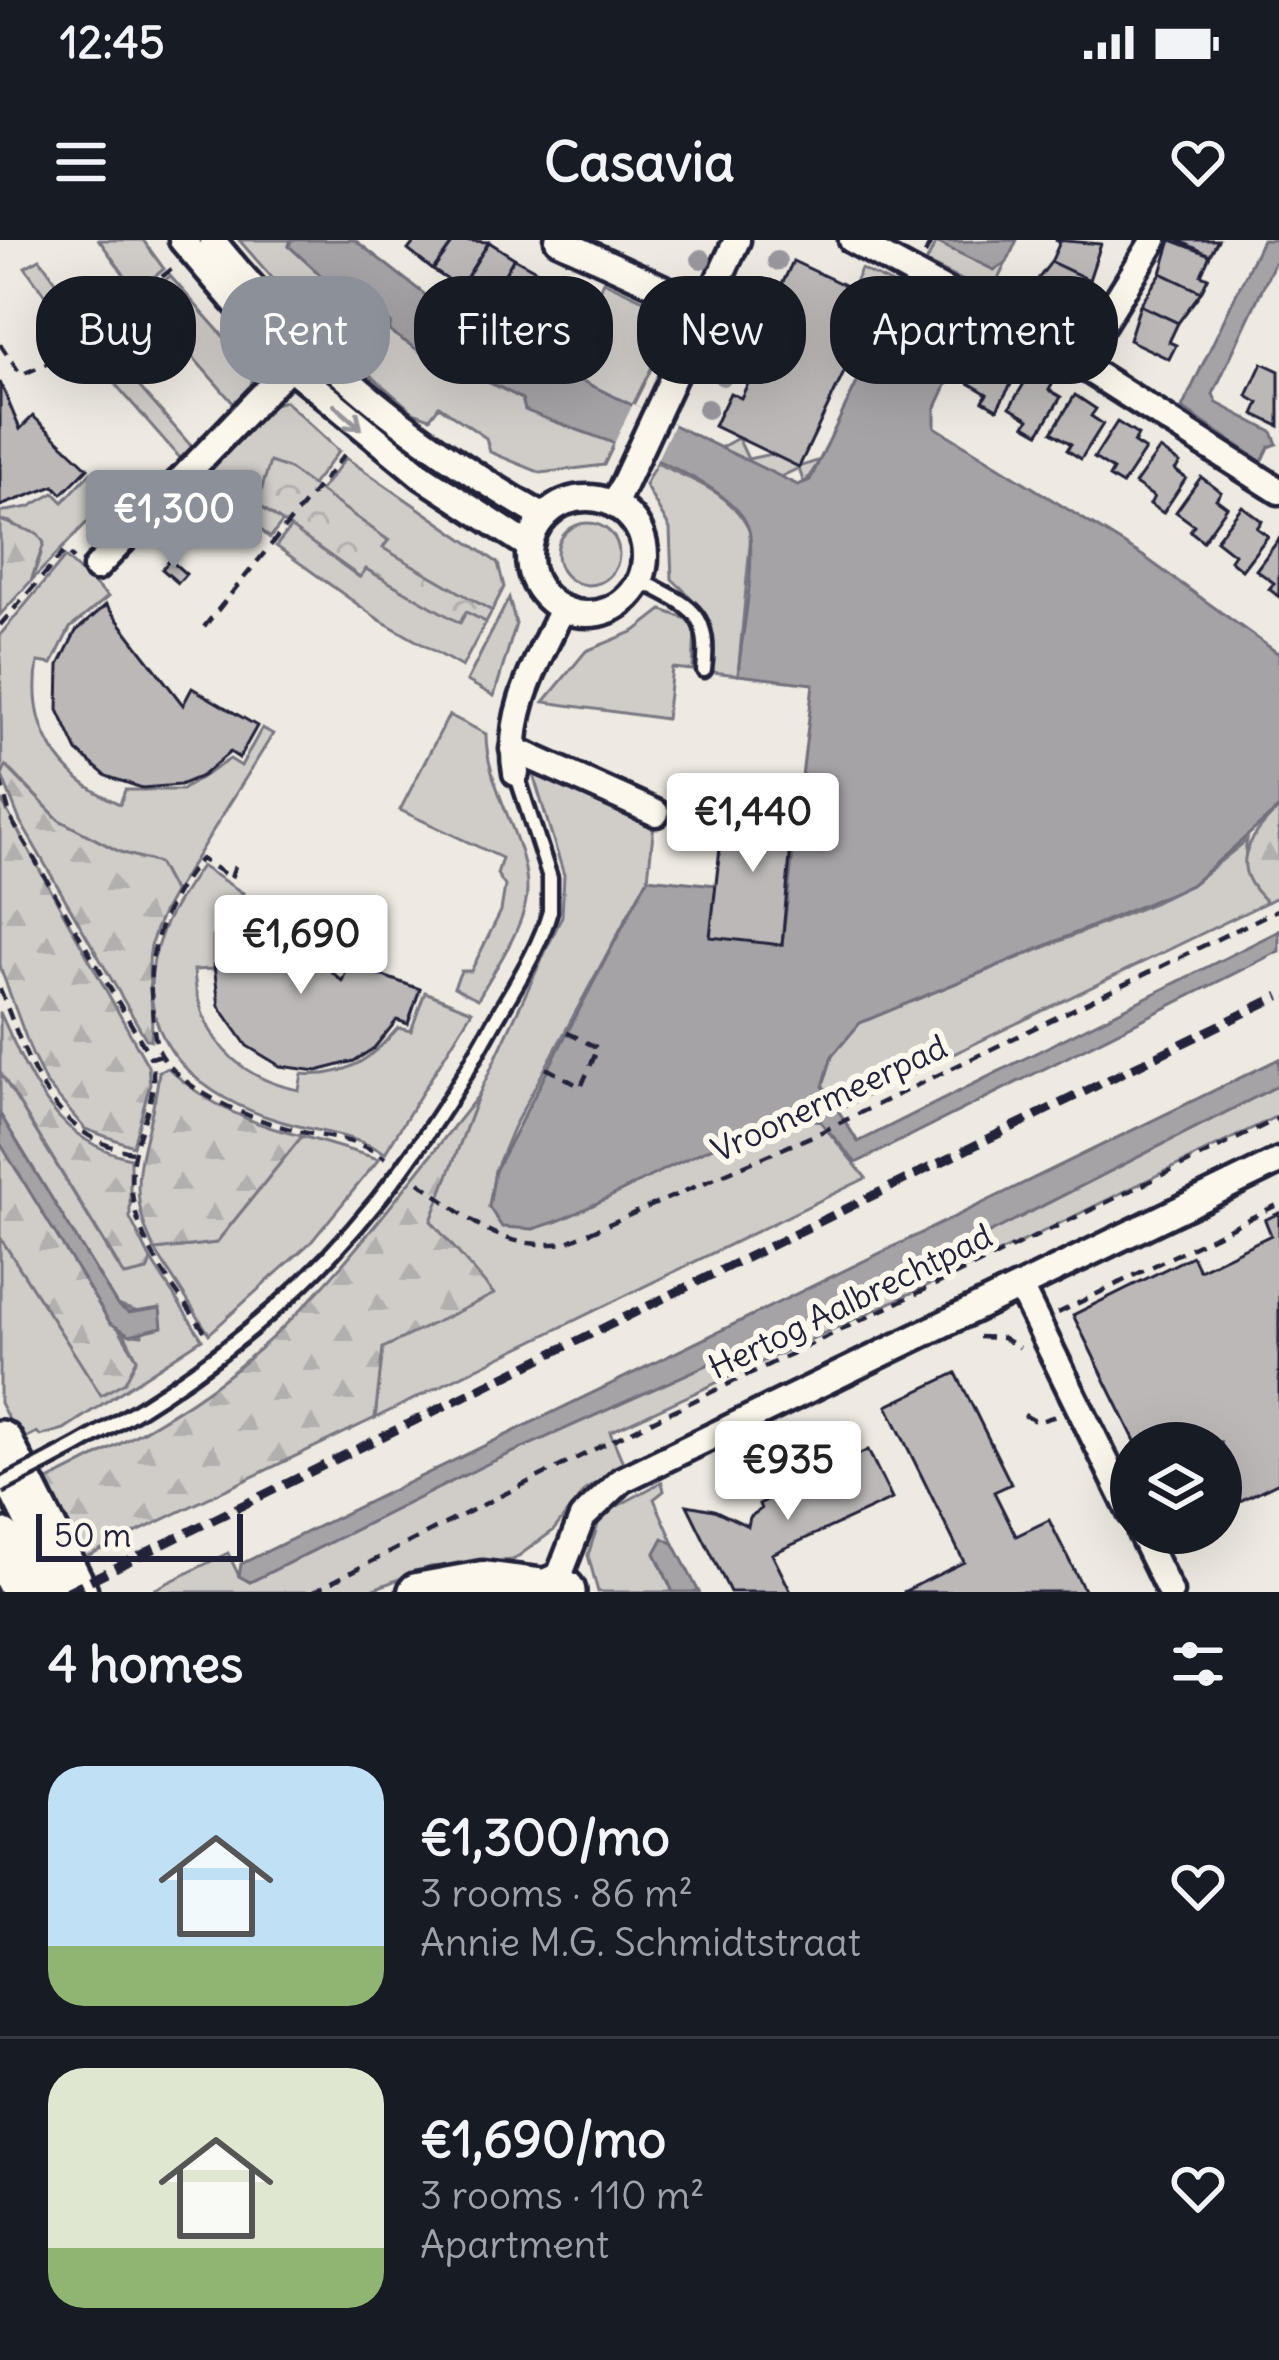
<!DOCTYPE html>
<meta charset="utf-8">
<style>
:root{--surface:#171b24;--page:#242831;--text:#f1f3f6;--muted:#9ea1a6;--line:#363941;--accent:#8c9099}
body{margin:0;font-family:Delius,sans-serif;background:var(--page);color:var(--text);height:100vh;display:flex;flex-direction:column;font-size:45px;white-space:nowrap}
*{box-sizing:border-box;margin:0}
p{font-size:39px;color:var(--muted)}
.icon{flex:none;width:66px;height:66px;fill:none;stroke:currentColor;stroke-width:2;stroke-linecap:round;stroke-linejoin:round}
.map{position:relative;height:1352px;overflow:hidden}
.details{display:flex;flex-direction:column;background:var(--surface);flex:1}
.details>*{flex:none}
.banner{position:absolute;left:36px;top:36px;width:1209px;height:108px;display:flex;gap:24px}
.fabs{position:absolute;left:1110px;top:1182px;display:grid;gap:24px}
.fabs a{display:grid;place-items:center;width:132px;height:132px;border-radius:50%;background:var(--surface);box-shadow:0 12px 48px #0002;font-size:60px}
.scale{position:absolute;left:36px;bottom:30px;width:207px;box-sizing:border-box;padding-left:12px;border:6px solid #22223b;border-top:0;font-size:33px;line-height:42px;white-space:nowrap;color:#22223b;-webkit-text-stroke:9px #fbf7ec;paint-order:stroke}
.price{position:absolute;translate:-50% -102px;padding:0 27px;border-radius:12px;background:#fff;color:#222;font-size:39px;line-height:78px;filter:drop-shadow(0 3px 6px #0008)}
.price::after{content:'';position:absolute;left:50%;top:72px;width:36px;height:27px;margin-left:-18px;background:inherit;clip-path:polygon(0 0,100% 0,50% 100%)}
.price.selected{background:var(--accent);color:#fff}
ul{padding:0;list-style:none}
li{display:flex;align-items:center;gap:36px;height:300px;padding:0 48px}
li+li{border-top:3px solid var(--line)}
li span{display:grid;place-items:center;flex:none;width:336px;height:240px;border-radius:36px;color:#555}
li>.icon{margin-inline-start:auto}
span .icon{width:144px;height:144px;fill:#fffc;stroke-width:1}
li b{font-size:51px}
h2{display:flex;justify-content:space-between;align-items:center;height:144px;padding:0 48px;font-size:51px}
.tag{padding:0 42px;border-radius:48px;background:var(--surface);box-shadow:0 12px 48px #0002;font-size:42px;line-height:108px}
.tag.selected{background:var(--accent);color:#fff}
.status{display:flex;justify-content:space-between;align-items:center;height:84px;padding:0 60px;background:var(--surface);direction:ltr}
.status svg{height:33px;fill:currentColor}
header{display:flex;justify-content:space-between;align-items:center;height:156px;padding:0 48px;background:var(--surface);font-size:54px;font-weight:700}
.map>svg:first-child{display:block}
.grass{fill:#d0cdc9;stroke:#797882;stroke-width:3}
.forest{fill:url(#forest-firs);stroke:#797882;stroke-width:3}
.park{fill:url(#park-crowns);stroke:#797882;stroke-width:3}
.water{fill:#a6a3a7;stroke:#716f7c;stroke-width:3}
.pier{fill:#eeeae2}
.building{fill:#bcb8b8;stroke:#22223b;stroke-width:3}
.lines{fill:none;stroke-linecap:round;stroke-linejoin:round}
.lane-casing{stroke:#22223b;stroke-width:21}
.street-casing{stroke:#22223b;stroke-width:33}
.secondary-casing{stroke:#22223b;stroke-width:45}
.highway-casing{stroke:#22223b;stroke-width:54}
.path{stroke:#22223b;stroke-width:4.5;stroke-dasharray:12 9;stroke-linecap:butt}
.lane{stroke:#fbf7ec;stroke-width:12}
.street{stroke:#fbf7ec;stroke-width:24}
.secondary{stroke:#fbf7ec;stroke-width:36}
.highway{stroke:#fbf7ec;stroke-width:45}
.rail{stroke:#22223b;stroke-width:9;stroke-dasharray:18 9;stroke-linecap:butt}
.lane-bridge-casing{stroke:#22223b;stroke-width:21;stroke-linecap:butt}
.lane-bridge{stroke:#fbf7ec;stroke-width:12}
.tree{fill:#9a989e}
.oneway{stroke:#99979c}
.labels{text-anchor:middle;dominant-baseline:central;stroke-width:12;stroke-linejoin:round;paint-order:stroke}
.street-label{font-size:33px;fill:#22223b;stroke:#fbf7ec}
</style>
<div class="status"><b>12:45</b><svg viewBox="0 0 49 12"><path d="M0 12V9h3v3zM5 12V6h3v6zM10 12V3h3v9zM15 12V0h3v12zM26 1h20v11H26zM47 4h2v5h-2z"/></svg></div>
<header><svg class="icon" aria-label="menu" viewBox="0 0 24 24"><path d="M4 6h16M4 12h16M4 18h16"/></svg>Casavia<svg class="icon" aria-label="heart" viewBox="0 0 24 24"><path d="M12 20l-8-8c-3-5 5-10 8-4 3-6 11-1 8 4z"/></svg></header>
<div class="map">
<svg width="1279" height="1352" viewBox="0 0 1279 1352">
<defs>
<pattern id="forest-firs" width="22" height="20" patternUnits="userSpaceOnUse" patternTransform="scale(3)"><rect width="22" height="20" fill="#d0cdc9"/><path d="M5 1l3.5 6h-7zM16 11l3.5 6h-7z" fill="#b2b0ae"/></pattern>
<pattern id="park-crowns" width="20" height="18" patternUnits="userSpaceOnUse" patternTransform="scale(3)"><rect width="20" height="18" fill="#d0cdc9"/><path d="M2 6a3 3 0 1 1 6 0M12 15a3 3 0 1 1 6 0" fill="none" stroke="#b2b0ae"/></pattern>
</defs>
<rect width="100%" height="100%" fill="#eeeae2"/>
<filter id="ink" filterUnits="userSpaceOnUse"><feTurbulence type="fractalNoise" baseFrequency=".00833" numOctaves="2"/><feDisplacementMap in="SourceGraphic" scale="24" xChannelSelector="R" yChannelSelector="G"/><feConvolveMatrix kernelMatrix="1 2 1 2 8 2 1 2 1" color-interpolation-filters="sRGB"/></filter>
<g filter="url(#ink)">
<g class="grass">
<polygon points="99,0 143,0 164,29 136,51"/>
<polygon points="239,0 291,0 289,6 325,39 333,36 468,133 615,202 604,225 541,233 490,212 486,198 439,166 430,178 413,172 317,89"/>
<polygon points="936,2 994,29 1007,21 996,43 1066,76 1061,87 926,23"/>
<polygon points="40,19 89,88 76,99 25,27"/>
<path d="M861,29L975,83L963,106C949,90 913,68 892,73L852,49Z"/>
<polygon points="170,36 254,131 249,156 245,153 234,164 142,59"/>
<polygon points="603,41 669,72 673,85 632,167 564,133"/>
<polygon points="95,96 192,207 181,219 82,106"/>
<polygon points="285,161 339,211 270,298 202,239 266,173 264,167"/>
<polygon points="738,198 748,219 771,214 799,227 820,220 804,244 799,228 780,237 720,208"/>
<polygon points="346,218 498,323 504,347 492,371 382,308 388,301 345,315 340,323 359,337 366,329 460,382 466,371 486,382 462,427 378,379 276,306"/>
<path d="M656,223C694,241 733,252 751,294L738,435L712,432C719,385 705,370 672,339L670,289L645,245Z"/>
<polygon points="91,232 112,256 31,341 41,314 10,282 0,280 0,272 29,267 54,253 63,262"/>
<circle cx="588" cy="314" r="31"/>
<path d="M65,317L108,357L70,388L52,424L38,422C27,489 59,538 120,564L125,550H182L230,519L241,526L262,488L273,494L174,653L158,623L120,612L59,580L12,531L2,536L0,395Z"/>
<polygon points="509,358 516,384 494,456 467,441"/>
<polygon points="662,370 687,379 695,390 693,430 672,428 666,479 544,462 586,411 635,391"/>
<path d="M449,475L486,494C485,550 538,615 525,666C517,698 494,730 478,759L454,747L461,731H471L501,671L505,646L497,634L502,618L400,570Z"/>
<path d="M533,534L654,584L648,638L513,888L495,931L489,967L533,989C617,962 735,877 819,880L866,938L375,1178L382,1108L478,856L562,676L564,635Z"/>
<path d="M1247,600C1242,619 1252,649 1267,662L836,871L823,846L832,816L860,782L1154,663L1191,645Z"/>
<path d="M201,626L243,653L213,697V729L194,730C198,795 235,838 299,850L302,834C346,838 371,819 398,788L411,791L425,752L472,771L385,913C351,894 316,892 280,881C190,854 123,790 163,690C172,667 188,646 201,626Z"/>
<polygon points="0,832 124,1036 147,1031 151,1020 202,1099 64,1189 40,1196 37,1192 20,1201 0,1163 0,997 101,1154 137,1119 124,1093 142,1095 138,1072 117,1065 0,874"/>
<polygon points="1279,845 1279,875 1028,999 610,1192 624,1225 585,1250 553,1291 513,1320 430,1327 366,1352 149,1352 228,1313 239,1336 250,1342 487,1224 909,1034"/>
<polygon points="302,896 379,919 312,1001 209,1094 155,1010 216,1003"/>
<polygon points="662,1242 664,1251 654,1259 674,1304 663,1299 655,1313 673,1352 598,1352 588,1315 601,1275"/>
</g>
<g class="forest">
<polygon points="0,280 38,294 44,303 31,341 0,375"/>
<path d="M6,526L59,580L120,612L158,623L174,653C132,723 157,733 151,800L146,799L20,581L2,536Z"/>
<polygon points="0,558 148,826 150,844 133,906 85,889 45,842 32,814 0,727"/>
<path d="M1279,568V656L1267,662C1226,626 1248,599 1279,568Z"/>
<path d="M0,772C29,836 53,901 130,918V978L151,1020L147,1031L125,1036L0,832Z"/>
<path d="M168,828C203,862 254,886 302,896L216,1003L155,1010C118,939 152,902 159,831Z"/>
<path d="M478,856L431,981L494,1054L383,1108L375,1178L81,1319L46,1242C116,1207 189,1170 249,1118C337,1043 405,946 478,856Z"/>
<polygon points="0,892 137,1119 125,1142 101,1155 0,997"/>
</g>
<polygon class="park" points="270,222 288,228 388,300 383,308 492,371 486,382 466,372 460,383 366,329 360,337 257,264"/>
<g class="water">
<path d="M291,0H355L460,82L798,245L810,240L890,74L902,70L953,95L964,107L935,169V187L1143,316L1279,414V568L1191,645L860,783L832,816L823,846L858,902L1279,691V711L856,923L819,880C743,877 629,953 555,982L533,989L502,987L489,967L495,931L648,638L716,645L782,704L813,444L738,435C742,391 754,340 750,296C745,236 572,192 525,170L522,159L430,110L424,114L389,91L391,83L333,36L325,39L289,6Z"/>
<polygon points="1017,0 1007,22 994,30 936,2"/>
<polygon points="1262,0 1279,0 1279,13 1213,154 1217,163 1272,192 1277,204 1269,207 1262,222 1182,168"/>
<polygon points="1279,819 1279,845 909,1034 487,1224 250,1342 239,1336 241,1324"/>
<polygon points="0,874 117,1065 129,1073 160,1068 162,1087 130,1095 110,1083 0,903"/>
<polygon points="663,1298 674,1304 699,1352 673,1352 655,1313"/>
</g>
<polygon class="pier" points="633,164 674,184 653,228 612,208"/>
<g class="building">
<polygon points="416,0 455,0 433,30 408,10"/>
<polygon points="455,0 489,2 460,48 433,30"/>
<polygon points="1055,0 1101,4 1089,40 1051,22 1060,2"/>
<polygon points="1171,0 1210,15 1201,35 1208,38 1201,52 1161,33"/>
<polygon points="1178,0 1218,0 1210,15"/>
<polygon points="489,2 514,18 487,65 460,48"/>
<polygon points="514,18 541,33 515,80 487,65"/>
<polygon points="793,21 878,61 799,227 714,186 730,153 741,158 777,82 773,79 783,58 777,55"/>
<polygon points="1051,22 1089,40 1069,72 1028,52"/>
<polygon points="541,33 567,46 543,95 515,80"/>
<polygon points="1161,33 1201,52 1178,83 1140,65"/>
<polygon points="567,46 596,59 575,109 543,95"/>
<polygon points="1140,65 1178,83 1169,102 1176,105 1169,119 1129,100"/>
<polygon points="989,105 1010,118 1006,125 1018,132 997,169 983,161 987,154 967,142"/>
<polygon points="1262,123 1279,131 1279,186 1254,174 1259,163 1247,156"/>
<polygon points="1032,130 1053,143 1049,150 1061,157 1039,193 1025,185 1029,179 1010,167"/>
<polygon points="0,142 20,189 33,176 88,228 62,254 54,246 0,266"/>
<polygon points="1075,155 1096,169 1091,176 1103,184 1081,219 1067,210 1071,204 1052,192"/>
<polygon points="1117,182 1138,195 1134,203 1145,210 1122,245 1109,237 1113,230 1094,218"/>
<polygon points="1160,209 1180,223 1175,230 1186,238 1163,273 1150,264 1154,257 1135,244"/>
<polygon points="1201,237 1221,252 1216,259 1227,267 1203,301 1190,291 1194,285 1176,272"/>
<polygon points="1242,266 1262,281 1257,288 1268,296 1242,330 1230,320 1234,314 1216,300"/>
<polygon points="1279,299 1279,357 1269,349 1274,343 1256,330"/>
<polygon points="170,320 186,334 178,343 162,329"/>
<polygon points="106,365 183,465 192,448 257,486 239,518 230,512 202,536 180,545 142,548 106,536 77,511 58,470 59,425 76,391"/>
<polygon points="725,564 794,571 782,705 710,697"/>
<polygon points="250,657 342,741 349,724 420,749 408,784 397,780 374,808 354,821 317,831 280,826 247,806 219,766 214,725 225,688"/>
<polygon points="1279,973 1279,1242 1221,1270 1221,1203 1136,1203 1073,1075 1192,1016 1199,1030 1271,995 1265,980"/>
<polygon points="956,1133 1011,1244 994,1252 1016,1296 1049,1280 1085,1352 903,1352 964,1322 887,1166"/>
<polygon points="868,1210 892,1259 772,1314 791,1352 730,1352 687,1265 714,1270 748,1286 750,1277 761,1269 759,1264"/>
</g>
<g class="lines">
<defs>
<g id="lane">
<path d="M640,340C687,365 712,370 704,430"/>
<path d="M45,1223C247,1118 379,994 488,793C509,754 538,714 550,671V638L516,533"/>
</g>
<g id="street">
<polyline points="182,0 290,127 423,237 529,306"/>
<path d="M212,0C306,116 415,203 544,277"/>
<polyline points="558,0 703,67"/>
<polyline points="852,0 1078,123 1279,251"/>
<polyline points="1078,123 1154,0"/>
<circle cx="587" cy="316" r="58"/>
<polyline points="614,265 737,0"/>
<polyline points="96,328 298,118"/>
<polyline points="513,509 656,573"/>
<path d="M516,533C505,473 538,421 562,369"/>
<polyline points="1021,1049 1131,1273"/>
<polyline points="1141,1293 1170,1352"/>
<polyline points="554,1349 582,1278 622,1240 1279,921"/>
</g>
<polyline id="secondary" points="417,1352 483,1340 554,1349"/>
<g id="highway">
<polyline points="0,1204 74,1352"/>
<polyline points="0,1302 25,1352"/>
<polyline points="554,1349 562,1352"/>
</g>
</defs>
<use href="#lane" class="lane-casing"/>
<use href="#street" class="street-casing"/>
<use href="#secondary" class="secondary-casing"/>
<use href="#highway" class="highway-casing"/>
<g class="path">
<polyline points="925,14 932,0"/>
<polyline points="0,104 21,135 53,121 172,29"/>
<polyline points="0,385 65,311 74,319"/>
<polyline points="204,387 349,209"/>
<polyline points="0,539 11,579 151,818"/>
<path d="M235,626L231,638L201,619C170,654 147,706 151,753C153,771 152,802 162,816C187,855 256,881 298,891C328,898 359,899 385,918"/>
<path d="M0,749C27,817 49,897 132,912"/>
<path d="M161,815L151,818C159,852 143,878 135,910C117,983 169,1040 208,1096"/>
<polyline points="546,828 581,847 598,808 566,792"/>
<path d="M419,942C472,980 496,1010 565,1003L819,893L1279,669"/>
<polyline points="1058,1073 1279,964"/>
<polyline points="979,1097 1003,1098 1019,1108"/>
<polyline points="1024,1175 1037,1182 1056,1176"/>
<path d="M313,1352C631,1185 958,1037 1279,878"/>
</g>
<use href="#lane" class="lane"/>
<use href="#street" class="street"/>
<use href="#secondary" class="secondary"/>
<use href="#highway" class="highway"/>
<polyline class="rail" points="66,1352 1279,756"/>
<defs>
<polyline id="lane-bridge" points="0,1246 45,1223"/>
</defs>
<use href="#lane-bridge" class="lane-bridge-casing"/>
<use href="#lane-bridge" class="lane-bridge"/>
</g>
<g class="tree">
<circle cx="701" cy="19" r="10"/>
<circle cx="777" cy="21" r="10"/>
<circle cx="763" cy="50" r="10"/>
<circle cx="750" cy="80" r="10"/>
<circle cx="734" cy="110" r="10"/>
<circle cx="723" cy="136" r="10"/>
<circle cx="707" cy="169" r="10"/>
</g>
<defs><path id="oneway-shaft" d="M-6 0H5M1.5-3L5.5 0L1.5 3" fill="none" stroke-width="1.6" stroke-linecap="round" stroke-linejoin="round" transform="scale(3)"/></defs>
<use class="oneway" href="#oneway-shaft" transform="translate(348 177) rotate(41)"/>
</g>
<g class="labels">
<g class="street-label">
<text transform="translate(829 858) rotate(-25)">Vroonermeerpad</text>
<text transform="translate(850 1061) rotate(-26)">Hertog Aalbrechtpad</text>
</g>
</g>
</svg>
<div class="fabs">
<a><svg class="icon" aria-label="layers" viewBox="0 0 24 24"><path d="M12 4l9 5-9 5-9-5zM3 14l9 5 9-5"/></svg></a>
</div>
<div class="scale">50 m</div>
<b class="price selected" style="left:174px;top:332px">€1,300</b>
<b class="price" style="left:753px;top:635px">€1,440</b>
<b class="price" style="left:301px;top:757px">€1,690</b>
<b class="price" style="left:788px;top:1283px">€935</b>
<div class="banner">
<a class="tag">Buy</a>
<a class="tag selected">Rent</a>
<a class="tag">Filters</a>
<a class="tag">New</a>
<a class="tag">Apartment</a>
</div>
</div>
<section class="details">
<h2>4 homes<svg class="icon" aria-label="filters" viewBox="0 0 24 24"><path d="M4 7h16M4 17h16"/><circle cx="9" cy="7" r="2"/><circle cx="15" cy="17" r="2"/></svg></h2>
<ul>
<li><span style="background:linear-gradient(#bfe0f5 75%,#8fb573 0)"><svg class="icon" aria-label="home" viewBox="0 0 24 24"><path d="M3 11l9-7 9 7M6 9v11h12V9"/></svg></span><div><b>€1,300/mo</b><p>3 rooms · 86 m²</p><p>Annie M.G. Schmidtstraat</p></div><svg class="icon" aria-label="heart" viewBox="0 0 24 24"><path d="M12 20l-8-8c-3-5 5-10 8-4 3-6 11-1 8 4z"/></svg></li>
<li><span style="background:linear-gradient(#dfe7d0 75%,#8fb573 0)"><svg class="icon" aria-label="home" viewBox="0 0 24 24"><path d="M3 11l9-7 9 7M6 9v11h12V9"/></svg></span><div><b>€1,690/mo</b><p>3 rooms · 110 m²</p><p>Apartment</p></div><svg class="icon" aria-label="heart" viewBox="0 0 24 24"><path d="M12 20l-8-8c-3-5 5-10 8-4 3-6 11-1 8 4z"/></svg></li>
</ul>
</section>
